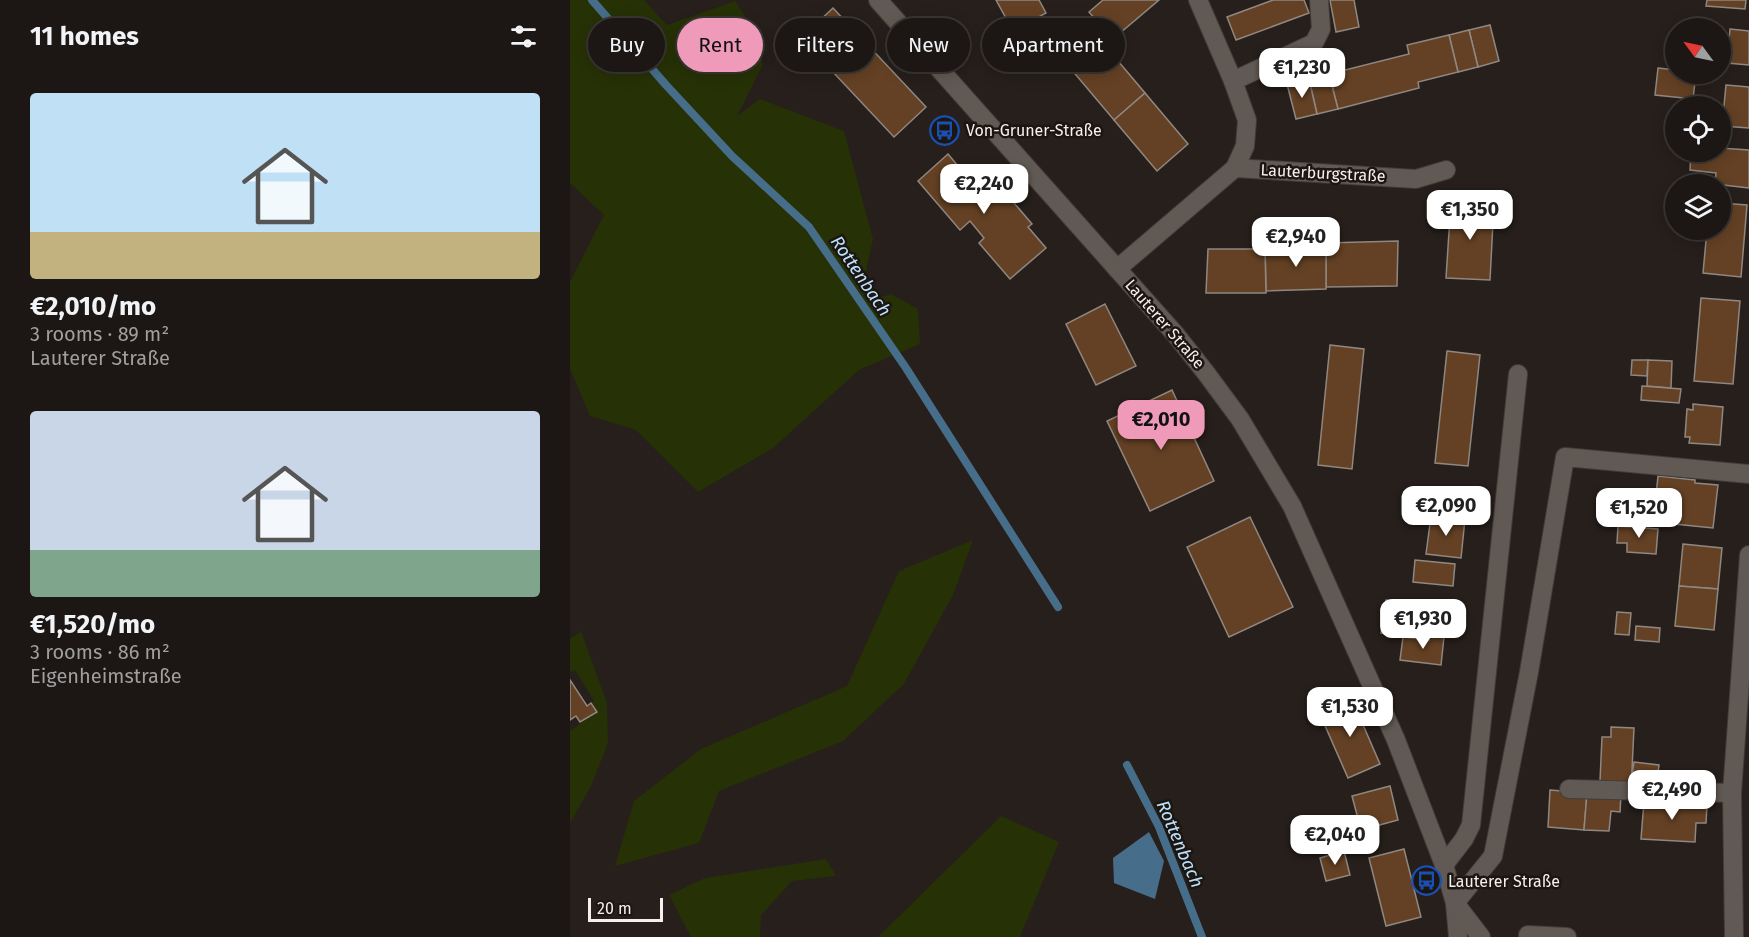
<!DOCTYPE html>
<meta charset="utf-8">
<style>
:root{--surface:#1c1714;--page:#292422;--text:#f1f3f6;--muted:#a09fa0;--line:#3a3634;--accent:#ef9ab8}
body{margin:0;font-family:"Fira Sans",sans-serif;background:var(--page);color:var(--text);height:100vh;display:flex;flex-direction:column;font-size:22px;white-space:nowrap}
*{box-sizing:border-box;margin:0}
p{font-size:20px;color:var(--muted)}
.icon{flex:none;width:33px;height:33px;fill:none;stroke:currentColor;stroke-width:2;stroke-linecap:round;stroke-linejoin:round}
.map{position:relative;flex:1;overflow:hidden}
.details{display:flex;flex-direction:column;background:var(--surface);width:570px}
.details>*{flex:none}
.banner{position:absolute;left:18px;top:18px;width:570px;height:54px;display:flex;gap:12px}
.needle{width:39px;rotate:303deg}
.buttons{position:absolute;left:1095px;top:18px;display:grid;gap:12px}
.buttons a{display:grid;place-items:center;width:66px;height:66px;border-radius:50%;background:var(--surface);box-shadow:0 3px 15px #0003,0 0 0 2px var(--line);font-size:30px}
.scale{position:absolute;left:18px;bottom:15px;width:75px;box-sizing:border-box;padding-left:6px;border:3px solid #f5f0ed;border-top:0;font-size:16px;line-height:21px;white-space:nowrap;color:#f5f0ed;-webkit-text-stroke:4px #1c1611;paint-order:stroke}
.price{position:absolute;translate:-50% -51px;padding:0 14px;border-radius:12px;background:#fff;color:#222;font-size:20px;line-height:39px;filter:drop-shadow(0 2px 3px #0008)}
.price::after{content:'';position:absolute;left:50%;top:36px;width:18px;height:14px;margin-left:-9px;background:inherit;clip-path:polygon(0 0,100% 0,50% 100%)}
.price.on{background:var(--accent);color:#111}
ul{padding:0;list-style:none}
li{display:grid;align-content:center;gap:12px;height:318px;padding:0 30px}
li span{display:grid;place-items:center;height:186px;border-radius:6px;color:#555}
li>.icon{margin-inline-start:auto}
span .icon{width:108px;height:108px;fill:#fffc;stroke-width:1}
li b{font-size:26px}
h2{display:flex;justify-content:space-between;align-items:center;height:72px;padding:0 30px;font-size:26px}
.pill{padding:0 21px;border-radius:27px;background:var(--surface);box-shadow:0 3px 15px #0003,0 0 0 2px var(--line);font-size:21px;line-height:54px}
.pill.on{background:var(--accent);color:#111}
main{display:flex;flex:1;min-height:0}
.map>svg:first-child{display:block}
.green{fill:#273106}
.water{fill:#466d8a}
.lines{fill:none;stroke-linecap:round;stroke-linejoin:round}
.stream{stroke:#466d8a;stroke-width:8}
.building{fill:#644124;stroke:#8f8780;stroke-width:1.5}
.minor-casing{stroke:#423c39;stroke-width:20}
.minor{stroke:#615953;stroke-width:18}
.labels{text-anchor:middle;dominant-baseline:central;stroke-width:5;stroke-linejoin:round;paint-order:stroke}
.poi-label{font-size:16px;fill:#f5f0ed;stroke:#1c1611;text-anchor:start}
.street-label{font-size:16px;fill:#f5f0ed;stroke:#1c1611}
.water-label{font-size:18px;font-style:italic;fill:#bce1fe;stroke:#1c1611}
</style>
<main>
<section class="details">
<h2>11 homes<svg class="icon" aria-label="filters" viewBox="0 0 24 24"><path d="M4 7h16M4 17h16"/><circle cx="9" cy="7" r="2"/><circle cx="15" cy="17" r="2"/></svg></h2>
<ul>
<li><span style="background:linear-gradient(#bfe0f5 75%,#c2b280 0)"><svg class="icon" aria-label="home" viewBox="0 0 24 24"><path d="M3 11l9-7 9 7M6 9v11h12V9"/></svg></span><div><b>€2,010/mo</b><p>3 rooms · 89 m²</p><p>Lauterer Straße</p></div></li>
<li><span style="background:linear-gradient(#c9d6e8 75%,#7fa58c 0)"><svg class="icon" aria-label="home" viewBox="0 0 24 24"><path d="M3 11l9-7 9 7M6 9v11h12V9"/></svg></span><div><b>€1,520/mo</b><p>3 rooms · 86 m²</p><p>Eigenheimstraße</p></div></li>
</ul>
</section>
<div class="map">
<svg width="1179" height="937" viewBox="0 0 1179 937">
<rect width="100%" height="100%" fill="#261f1b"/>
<g class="green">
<polygon points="0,0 74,0 97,25 165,1 192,42 192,66 167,116 190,99 274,131 303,239 292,289 304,300 321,294 348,309 350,344 289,370 203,448 128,492 66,430 20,416 0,369 0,282 34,215 0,183"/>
<polygon points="403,540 383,595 334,684 273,741 149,791 129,843 45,866 64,801 131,749 277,686 329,571"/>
<polygon points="11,631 37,703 38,743 21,786 0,823 0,731 27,712 21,703 24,701 5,670 0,672 0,639"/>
<polygon points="431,816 489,842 450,937 308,937"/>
<polygon points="256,859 266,876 222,881 191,915 190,937 121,937 99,895 135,878"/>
</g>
<polygon class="water" points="579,832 594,861 585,899 544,883 543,858"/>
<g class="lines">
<g class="stream">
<polyline points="22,0 96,85 162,156 239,227 336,368 488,607"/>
<polyline points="557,765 589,827 632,937"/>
</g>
</g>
<g class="building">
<polygon points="426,0 469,0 476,13 443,31"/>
<polygon points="533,0 589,0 543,39 519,12"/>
<polygon points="703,0 734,0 739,13 666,40 657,17"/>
<polygon points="760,0 784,0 789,27 766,32"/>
<polygon points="1137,0 1176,0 1175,9 1136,6"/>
<polygon points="263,8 356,107 324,137 231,38"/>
<polygon points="920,25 929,61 908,67 899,30"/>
<polygon points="1160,29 1179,31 1179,65 1157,63"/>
<polygon points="899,30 908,67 888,72 879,35"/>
<polygon points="879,35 888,72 848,82 849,88 768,109 759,74 839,54 837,45"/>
<polygon points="532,42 575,93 544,120 501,69"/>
<polygon points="1088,68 1106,70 1106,74 1126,74 1123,99 1085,95"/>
<polygon points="759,74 768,109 747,114 739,79"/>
<polygon points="739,79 747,114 726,119 717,84"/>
<polygon points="1156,85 1179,87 1179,128 1152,126"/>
<polygon points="575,93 618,144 587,171 544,120"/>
<polygon points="1150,148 1179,150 1179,188 1145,184 1146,173 1120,170 1121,152 1150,152"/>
<polygon points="378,154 393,172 400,166 426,196 433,190 462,224 458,227 476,248 440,279 409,243 414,238 400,221 390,230 348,181"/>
<polygon points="881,201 924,203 920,280 876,278"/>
<polygon points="1150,203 1177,205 1171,277 1133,273 1137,230 1150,230"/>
<polygon points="828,241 827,286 756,287 756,243"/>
<polygon points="727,245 756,245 756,289 696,291 695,246"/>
<polygon points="638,249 695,249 696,293 636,293"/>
<polygon points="1131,298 1170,301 1163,384 1124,381"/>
<polygon points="535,304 566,366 526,385 496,324"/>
<polygon points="760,345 794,349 782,469 748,465"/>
<polygon points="877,351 910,355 898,466 865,463"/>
<polygon points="1062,360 1078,360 1077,376 1061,375"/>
<polygon points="1078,360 1102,361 1101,388 1077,386"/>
<polygon points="1072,386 1111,389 1109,403 1071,400"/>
<polygon points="602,390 644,481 580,511 537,421"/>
<polygon points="1123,404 1153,407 1150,445 1119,443 1120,437 1115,437 1117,409 1123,410"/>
<polygon points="1088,476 1125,480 1125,483 1148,485 1143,528 1104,524 1106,507 1085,505"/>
<polygon points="861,516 895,519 891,558 856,554"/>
<polygon points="680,517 723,607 659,637 617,547"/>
<polygon points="1048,526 1088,529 1086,554 1057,552 1057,543 1047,543"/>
<polygon points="1113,544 1152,548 1148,589 1109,586"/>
<polygon points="845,560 885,564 883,586 843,582"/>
<polygon points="1109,586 1148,589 1144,630 1105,626"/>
<polygon points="816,600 864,607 859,640 811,633"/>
<polygon points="1047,612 1061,613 1059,635 1045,634"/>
<polygon points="1066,626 1090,628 1089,642 1065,640"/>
<polygon points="859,635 874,637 871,665 830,660 833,637 859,640"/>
<polygon points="0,680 17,706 21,703 27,712 10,722 6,716 0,720"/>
<polygon points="781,697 810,764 778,778 749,712"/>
<polygon points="1041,727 1064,728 1061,790 1044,781 1030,781 1032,737 1041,737"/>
<polygon points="1064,762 1089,765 1086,786 1061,783"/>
<polygon points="820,786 828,820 791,830 782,796"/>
<polygon points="980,790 1017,793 1014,830 978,827"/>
<polygon points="1017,793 1051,795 1050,812 1041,811 1039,831 1014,830"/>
<polygon points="1074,801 1137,805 1136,823 1126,823 1125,842 1071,839"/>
<polygon points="834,849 851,917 816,926 799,858"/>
<polygon points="774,851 780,875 756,881 750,858"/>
</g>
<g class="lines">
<defs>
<g id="minor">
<polyline points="308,0 606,335 636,373 670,419 722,506 826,740 874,865 885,903 888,937"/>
<polyline points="628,0 663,81 677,120 675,146 665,168"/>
<polyline points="663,81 744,43 751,29 749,0"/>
<polyline points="547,269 665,168 846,179 876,170"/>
<polyline points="999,789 1162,793"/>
<polyline points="874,865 894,839 901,825 948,374"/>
<polyline points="958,935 997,937"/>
<polyline points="911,937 885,903 923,856 959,672 995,457 1179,474"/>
<polyline points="1164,937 1162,793 1179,555"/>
</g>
</defs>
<use href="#minor" class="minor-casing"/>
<use href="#minor" class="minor"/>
</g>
<defs>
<symbol id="bus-ring" viewBox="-11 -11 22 22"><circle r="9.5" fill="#1c1611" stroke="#1a4fb4" stroke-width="1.5"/><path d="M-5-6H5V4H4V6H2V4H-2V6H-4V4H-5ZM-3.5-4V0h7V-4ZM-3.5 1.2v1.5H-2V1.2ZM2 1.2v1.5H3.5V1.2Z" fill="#1a4fb4"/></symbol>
</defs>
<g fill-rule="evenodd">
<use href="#bus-ring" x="358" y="114" width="33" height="33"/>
<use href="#bus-ring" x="840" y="864" width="33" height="33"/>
</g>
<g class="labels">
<g class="poi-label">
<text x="396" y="130">Von-Gruner-Straße</text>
<text x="878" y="881">Lauterer Straße</text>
</g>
<g class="street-label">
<text transform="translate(753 173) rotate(3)">Lauterburgstraße</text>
<text transform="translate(595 324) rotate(49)">Lauterer Straße</text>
</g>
<g class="water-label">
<text transform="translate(291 276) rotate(56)">Rottenbach</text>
<text transform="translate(610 844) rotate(67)">Rottenbach</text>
</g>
</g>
</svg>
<div class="buttons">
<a><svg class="needle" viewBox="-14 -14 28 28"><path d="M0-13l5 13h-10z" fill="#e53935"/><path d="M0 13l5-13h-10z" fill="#a09fa0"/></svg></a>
<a><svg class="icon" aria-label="locate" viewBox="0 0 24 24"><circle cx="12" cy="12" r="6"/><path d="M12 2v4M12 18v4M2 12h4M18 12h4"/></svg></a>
<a><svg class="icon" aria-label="layers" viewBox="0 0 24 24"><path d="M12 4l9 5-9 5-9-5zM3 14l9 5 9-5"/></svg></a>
</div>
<div class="scale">20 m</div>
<b class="price" style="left:732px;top:99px">€1,230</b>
<b class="price" style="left:414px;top:215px">€2,240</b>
<b class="price" style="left:900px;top:241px">€1,350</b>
<b class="price" style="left:726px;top:268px">€2,940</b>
<b class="price on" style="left:591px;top:451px">€2,010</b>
<b class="price" style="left:876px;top:537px">€2,090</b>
<b class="price" style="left:1069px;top:539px">€1,520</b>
<b class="price" style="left:853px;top:650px">€1,930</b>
<b class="price" style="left:780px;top:738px">€1,530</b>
<b class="price" style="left:1102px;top:821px">€2,490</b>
<b class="price" style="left:765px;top:866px">€2,040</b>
<div class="banner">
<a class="pill">Buy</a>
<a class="pill on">Rent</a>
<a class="pill">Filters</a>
<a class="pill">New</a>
<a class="pill">Apartment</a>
</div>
</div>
</main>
